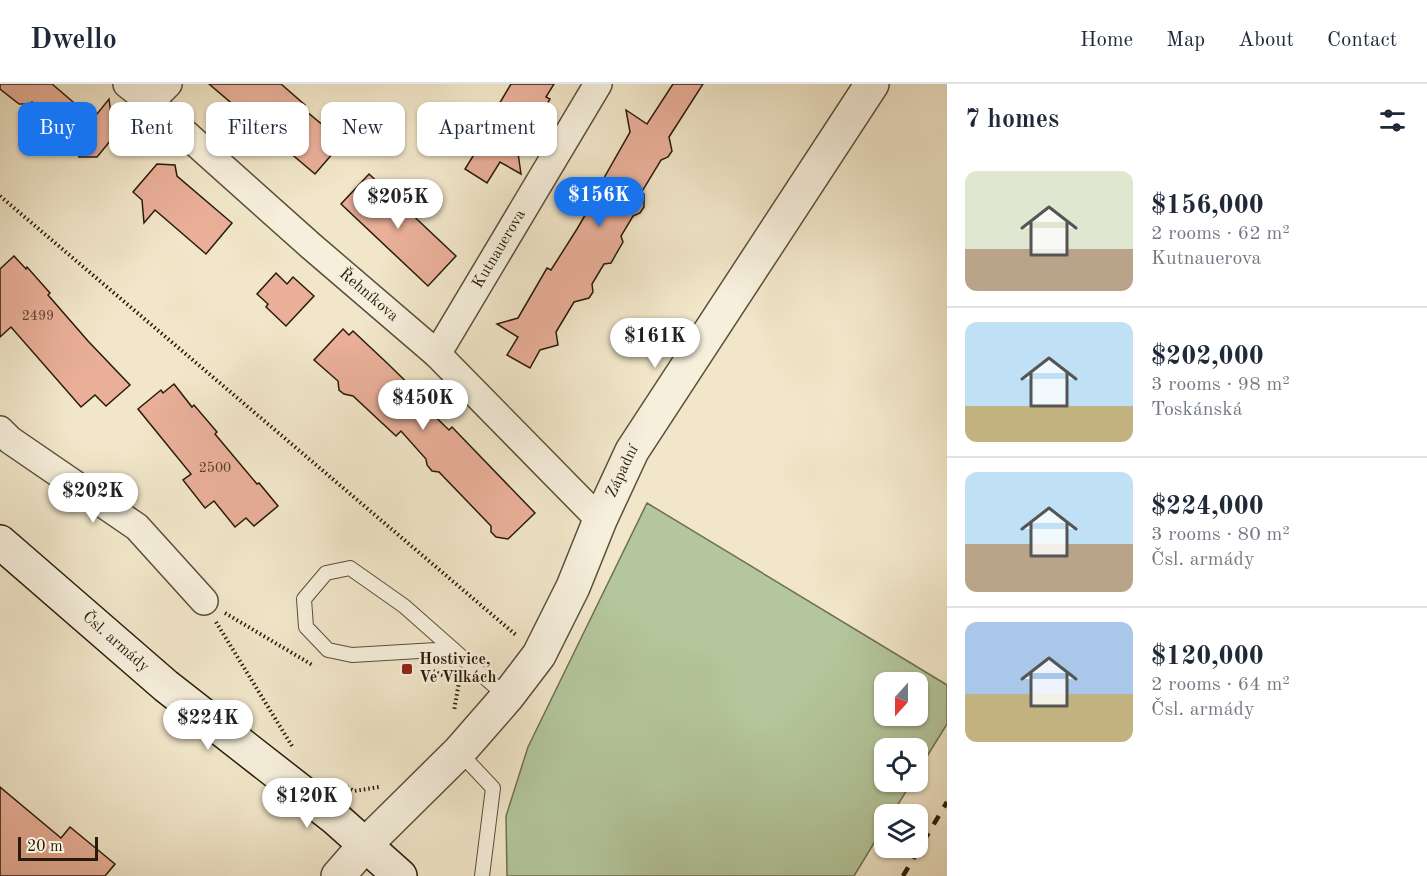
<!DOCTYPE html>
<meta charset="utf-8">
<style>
:root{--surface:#fff;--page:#f2f2f3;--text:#1f2937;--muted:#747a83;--line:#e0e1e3;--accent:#1a73e8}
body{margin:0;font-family:"Old Standard TT",serif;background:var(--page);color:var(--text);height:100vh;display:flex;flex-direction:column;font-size:22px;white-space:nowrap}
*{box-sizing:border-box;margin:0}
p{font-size:20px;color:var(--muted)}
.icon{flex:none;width:33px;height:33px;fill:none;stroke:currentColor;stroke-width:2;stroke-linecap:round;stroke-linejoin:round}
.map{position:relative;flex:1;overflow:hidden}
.panel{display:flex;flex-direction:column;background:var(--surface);width:480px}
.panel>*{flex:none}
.top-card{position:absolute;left:18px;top:18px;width:570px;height:54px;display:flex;gap:12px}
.needle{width:39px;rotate:201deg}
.controls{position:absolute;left:874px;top:588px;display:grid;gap:12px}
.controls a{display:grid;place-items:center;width:54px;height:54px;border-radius:12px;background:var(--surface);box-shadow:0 2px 4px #0004;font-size:30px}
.scale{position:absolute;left:18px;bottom:15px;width:80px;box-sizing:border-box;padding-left:6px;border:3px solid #281b09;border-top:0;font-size:16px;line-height:21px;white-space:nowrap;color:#281b09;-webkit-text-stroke:4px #f6efdc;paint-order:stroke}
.price{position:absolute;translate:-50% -51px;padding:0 14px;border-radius:21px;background:#fff;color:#222;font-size:20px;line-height:39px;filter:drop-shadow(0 2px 3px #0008)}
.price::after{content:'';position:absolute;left:50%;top:36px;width:18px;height:14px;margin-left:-9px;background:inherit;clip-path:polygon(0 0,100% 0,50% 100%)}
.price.current{background:var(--accent);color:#fff}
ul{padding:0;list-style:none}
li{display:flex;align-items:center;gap:18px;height:150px;padding:0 18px}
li+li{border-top:2px solid var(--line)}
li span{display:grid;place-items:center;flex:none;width:168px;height:120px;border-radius:12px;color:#555}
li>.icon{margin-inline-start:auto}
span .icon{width:72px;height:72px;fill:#fffc;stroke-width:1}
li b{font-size:26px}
h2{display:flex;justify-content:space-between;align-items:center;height:72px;padding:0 18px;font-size:26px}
.tag{padding:0 21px;border-radius:12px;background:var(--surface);box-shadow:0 2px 4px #0004;font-size:21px;line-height:54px}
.tag.current{background:var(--accent);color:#fff}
header{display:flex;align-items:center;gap:36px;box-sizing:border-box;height:84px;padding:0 30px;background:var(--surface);border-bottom:2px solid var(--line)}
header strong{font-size:28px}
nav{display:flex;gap:33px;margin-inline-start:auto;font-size:21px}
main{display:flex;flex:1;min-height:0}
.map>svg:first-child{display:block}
.green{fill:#b4c69b;stroke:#6e7052;stroke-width:1.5;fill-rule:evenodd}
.building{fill:#e9af99;stroke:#281b09;stroke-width:1.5}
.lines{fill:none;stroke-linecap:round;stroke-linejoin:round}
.service-casing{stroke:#5a4e39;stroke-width:16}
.minor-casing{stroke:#5a4e39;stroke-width:30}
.tertiary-casing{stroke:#5a4e39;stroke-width:36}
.secondary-casing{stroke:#281b09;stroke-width:36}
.path{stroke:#281b09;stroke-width:4;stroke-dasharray:1.5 3;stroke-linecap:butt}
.service{stroke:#f6efdc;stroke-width:14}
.minor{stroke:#f6efdc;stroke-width:27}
.tertiary{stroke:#f6efdc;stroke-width:33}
.secondary{stroke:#f6efdc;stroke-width:33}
.rail{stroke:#281b09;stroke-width:4.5;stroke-dasharray:10 10;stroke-linecap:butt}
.poi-dot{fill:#8f2418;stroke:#f6efdc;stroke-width:2}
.labels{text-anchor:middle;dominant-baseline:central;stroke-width:5;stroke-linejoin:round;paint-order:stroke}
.number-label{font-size:14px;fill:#58402d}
.street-label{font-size:16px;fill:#281b09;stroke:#f6efdc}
.poi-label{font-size:16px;font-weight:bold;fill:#281b09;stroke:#f6efdc;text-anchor:start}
</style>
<header>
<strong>Dwello</strong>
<nav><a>Home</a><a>Map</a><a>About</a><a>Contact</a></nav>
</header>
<main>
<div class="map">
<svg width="947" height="792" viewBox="0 0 947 792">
<rect width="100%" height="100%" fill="#f1e6c9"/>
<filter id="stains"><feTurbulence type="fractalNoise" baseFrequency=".00333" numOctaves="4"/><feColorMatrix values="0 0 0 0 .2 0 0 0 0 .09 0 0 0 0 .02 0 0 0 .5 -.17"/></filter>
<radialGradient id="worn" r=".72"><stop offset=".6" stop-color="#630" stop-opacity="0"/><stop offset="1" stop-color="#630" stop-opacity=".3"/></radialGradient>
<path class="green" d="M647,419L947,601V640L918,687V664H885V698H912L892,730H885V741L854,792H507L506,732L528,663ZM885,598H918V632H885Z"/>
<g class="building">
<polygon points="0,0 52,0 93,35 109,15 112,38 120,45 97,73 79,73 76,54 32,18 31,20 19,20 0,5"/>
<polygon points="209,0 281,0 305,21 306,27 324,42 332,43 337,48 340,61 315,90"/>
<polygon points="511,0 554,0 546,13 550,15 518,69 521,90 500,78 487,99 465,85 478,64 474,46 486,42"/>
<polygon points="673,0 703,0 669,53 672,67 668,73 661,76 641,109 644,110 644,123 640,129 633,132 621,152 623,158 611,179 604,180 592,200 593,208 589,214 574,218 556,248 558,261 540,266 530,284 507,271 518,253 497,240 518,234 547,184 551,186 577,145 602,102 600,101 630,48 626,26 647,40"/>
<polygon points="157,80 175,81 177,92 232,139 206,170 155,126 144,139 142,116 133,108"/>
<polygon points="369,90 456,172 428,202 341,120"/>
<polygon points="14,172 26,185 27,183 50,209 48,211 88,257 130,301 106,322 95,311 81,323 11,243 0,253 0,185"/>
<polygon points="276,189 287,200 293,193 314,212 286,242 266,223 268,220 257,210"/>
<polygon points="343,245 349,251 353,247 387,279 421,312 418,316 449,346 452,343 535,429 508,455 496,453 491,448 491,442 439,388 432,387 427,381 426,375 401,347 396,352 353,312 344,310 339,306 338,297 314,276"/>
<polygon points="174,300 192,323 194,321 217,348 215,350 257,400 259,399 278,422 254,442 246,434 235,443 214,417 205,424 183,396 191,390 138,325 161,306 163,309"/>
<polygon points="0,703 61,754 70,743 115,780 105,792 0,792"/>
</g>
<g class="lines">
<defs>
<g id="service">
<polyline points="453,565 352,571 328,566 306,543 304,515 326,489 350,484 404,522 507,613"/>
<polyline points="459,668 493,704 482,792"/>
</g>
<g id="minor">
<path id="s1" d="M127,0L150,18L311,162L437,270L600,436"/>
<polyline points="150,18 168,0"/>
<path id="s2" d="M437,270L598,0"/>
<polyline points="0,346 10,356 137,443 204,517"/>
</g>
<g id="tertiary">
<path id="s3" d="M338,792L365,761L459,668L507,613L539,571L573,503L600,436L632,367L872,0"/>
</g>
<g id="secondary">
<path id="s4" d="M0,458L166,602L335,734L400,792"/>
</g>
</defs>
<use href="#service" class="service-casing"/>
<use href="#minor" class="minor-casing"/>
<use href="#tertiary" class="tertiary-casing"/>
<use href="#secondary" class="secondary-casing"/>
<g class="path">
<polyline points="0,112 516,551"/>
<polyline points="225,529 314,582"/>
<polyline points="216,538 292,662"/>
<polyline points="433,587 459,598 454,627"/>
<polyline points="347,703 354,707 379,703"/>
</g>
<use href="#service" class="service"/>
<use href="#minor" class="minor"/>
<use href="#tertiary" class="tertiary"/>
<use href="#secondary" class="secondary"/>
<polyline class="rail" points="903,792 947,718"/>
</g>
<rect class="poi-dot" x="401" y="579" width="12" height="12" rx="3"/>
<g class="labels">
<g class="number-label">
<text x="38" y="232">2499</text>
<text x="215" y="384">2500</text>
</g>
<g class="street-label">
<text stroke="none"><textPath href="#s2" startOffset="122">Kutnauerova</textPath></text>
<text stroke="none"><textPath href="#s1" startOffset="321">Řehníkova</textPath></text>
<text stroke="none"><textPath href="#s3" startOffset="501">Západní</textPath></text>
<text stroke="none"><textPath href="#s4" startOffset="153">Čsl. armády</textPath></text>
</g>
<g class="poi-label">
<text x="419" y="576">Hostivice,<tspan x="419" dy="18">Ve Vilkách</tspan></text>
</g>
</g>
<rect width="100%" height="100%" filter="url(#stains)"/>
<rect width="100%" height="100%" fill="url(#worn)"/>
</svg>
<div class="controls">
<a><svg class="needle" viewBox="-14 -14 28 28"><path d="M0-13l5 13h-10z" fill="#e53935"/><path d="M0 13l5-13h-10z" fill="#747a83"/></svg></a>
<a><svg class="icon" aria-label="locate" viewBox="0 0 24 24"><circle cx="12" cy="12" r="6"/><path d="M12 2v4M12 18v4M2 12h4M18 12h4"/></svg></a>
<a><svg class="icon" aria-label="layers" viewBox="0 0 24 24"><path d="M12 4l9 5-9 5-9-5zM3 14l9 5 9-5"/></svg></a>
</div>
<div class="scale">20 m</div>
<b class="price current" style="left:599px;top:144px">$156K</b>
<b class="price" style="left:398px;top:146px">$205K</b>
<b class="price" style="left:655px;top:285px">$161K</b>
<b class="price" style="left:423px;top:347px">$450K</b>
<b class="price" style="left:93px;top:440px">$202K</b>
<b class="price" style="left:208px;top:667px">$224K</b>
<b class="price" style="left:307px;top:745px">$120K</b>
<div class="top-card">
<a class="tag current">Buy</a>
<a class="tag">Rent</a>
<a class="tag">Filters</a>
<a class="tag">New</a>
<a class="tag">Apartment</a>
</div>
</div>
<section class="panel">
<h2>7 homes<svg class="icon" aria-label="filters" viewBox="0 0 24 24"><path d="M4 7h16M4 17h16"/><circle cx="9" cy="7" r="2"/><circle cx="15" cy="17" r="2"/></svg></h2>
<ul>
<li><span style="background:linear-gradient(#dfe7d0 65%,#b9a48a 0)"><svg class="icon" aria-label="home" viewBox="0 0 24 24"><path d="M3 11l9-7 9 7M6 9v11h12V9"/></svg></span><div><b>$156,000</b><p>2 rooms · 62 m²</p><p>Kutnauerova</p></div></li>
<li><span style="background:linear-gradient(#bfe0f5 70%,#c2b280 0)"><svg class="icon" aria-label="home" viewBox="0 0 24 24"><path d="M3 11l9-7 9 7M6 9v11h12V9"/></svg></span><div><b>$202,000</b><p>3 rooms · 98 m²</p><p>Toskánská</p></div></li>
<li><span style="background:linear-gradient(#bfe0f5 60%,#b9a48a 0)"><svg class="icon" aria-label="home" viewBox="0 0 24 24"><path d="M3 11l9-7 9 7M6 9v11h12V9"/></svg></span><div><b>$224,000</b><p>3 rooms · 80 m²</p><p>Čsl. armády</p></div></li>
<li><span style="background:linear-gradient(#a9c7e8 60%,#c2b280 0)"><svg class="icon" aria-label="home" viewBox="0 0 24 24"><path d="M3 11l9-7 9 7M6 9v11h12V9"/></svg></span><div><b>$120,000</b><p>2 rooms · 64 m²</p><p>Čsl. armády</p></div></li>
</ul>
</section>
</main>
